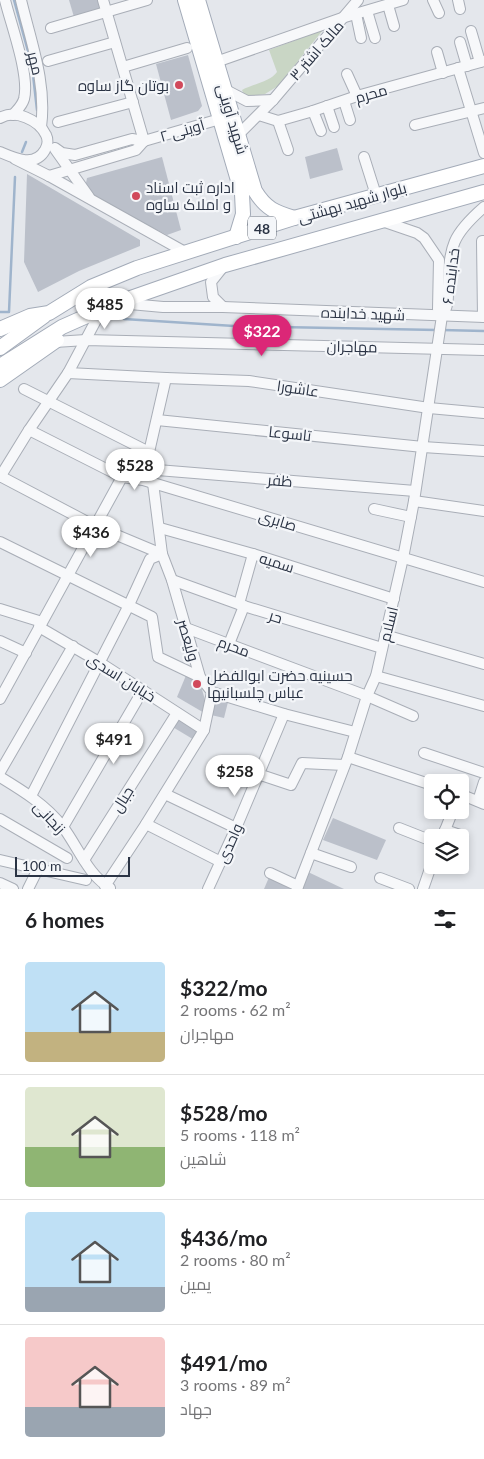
<!DOCTYPE html>
<meta charset="utf-8">
<style>
:root{--surface:#fff;--page:#f2f2f2;--text:#202124;--muted:#757577;--line:#e0e0e0;--accent:#db2777}
body{margin:0;font-family:Lato,Cairo,sans-serif;background:var(--page);color:var(--text);height:100vh;display:flex;flex-direction:column;font-size:19px;white-space:nowrap}
*{box-sizing:border-box;margin:0}
p{font-size:16px;color:var(--muted)}
.icon{flex:none;width:28px;height:28px;fill:none;stroke:currentColor;stroke-width:2;stroke-linecap:round;stroke-linejoin:round}
.map{position:relative;height:889px;overflow:hidden}
.side{display:flex;flex-direction:column;background:var(--surface);flex:1}
.side>*{flex:none}
.fabs{position:absolute;left:424px;top:774px;display:grid;gap:10px}
.fabs a{display:grid;place-items:center;width:45px;height:45px;border-radius:5px;background:var(--surface);box-shadow:0 2px 8px #0003;font-size:25px}
.scale{position:absolute;left:15px;bottom:12px;width:115px;box-sizing:border-box;padding-left:5px;border:2px solid #2b3445;border-top:0;font-size:14px;line-height:18px;white-space:nowrap;color:#2b3445;-webkit-text-stroke:4px #f4f6f9;paint-order:stroke}
.price{position:absolute;translate:-50% -42px;padding:0 11px;border-radius:18px;background:#fff;color:#222;font-size:16px;line-height:32px;filter:drop-shadow(0 1px 2px #0008)}
.price::after{content:'';position:absolute;left:50%;top:30px;width:15px;height:11px;margin-left:-8px;background:inherit;clip-path:polygon(0 0,100% 0,50% 100%)}
.price.selected{background:var(--accent);color:#fff}
ul{padding:0;list-style:none}
li{display:flex;align-items:center;gap:15px;height:125px;padding:0 25px}
li+li{border-top:1px solid var(--line)}
li span{display:grid;place-items:center;flex:none;width:140px;height:100px;border-radius:5px;color:#555}
li>.icon{margin-inline-start:auto}
span .icon{width:60px;height:60px;fill:#fffc;stroke-width:1}
li b{font-size:21px}
h2{display:flex;justify-content:space-between;align-items:center;height:60px;padding:0 25px;font-size:21px}
.map>svg:first-child{display:block}
.green{fill:#c9d6c5}
.lines{fill:none;stroke-linecap:round;stroke-linejoin:round}
.stream{stroke:#9fb4cc;stroke-width:2.5}
.building{fill:#bbc0ca}
.minor-casing{stroke:#a9aeb7;stroke-width:12}
.major-casing{stroke:#a3abb8;stroke-width:16}
.minor{stroke:#f7f8fa;stroke-width:10}
.major{stroke:#fff;stroke-width:14}
.poi-dot{fill:#d1495b;stroke:#f4f6f9;stroke-width:2}
.labels{text-anchor:middle;dominant-baseline:central;stroke-width:4.5;stroke-linejoin:round;paint-order:stroke}
.shield{fill:#f4f6f9;stroke:#676e7b;stroke-width:1}
.shield-label{font-size:14px;font-weight:bold;fill:#2b3445}
.street-label{font-size:15px;fill:#2b3445;stroke:#f4f6f9}
.poi-label{font-size:15px;fill:#2b3445;stroke:#f4f6f9;text-anchor:start}
</style>
<div class="map">
<svg width="484" height="889" viewBox="0 0 484 889">
<rect width="100%" height="100%" fill="#e4e7ec"/>
<path class="green" d="M323,30L278,86L265,94L245,97L242,90C253,84 270,82 277,72L269,50Z"/>
<g class="lines">
<g class="stream">
<polyline points="14,0 32,66 37,110"/>
<polyline points="22,152 26,142"/>
<polyline points="0,312 9,312 15,177"/>
<polyline points="124,319 234,326 437,330"/>
<polyline points="442,330 484,331"/>
</g>
</g>
<g class="building">
<polygon points="69,0 100,0 102,9 74,17"/>
<polygon points="188,55 202,106 198,111 171,120 156,64"/>
<polygon points="337,148 343,170 310,179 305,157"/>
<polygon points="162,157 181,230 167,235 91,196 85,188 87,178"/>
<polygon points="27,174 140,240 140,246 79,271 38,292 24,262"/>
<polygon points="187,673 199,679 207,707 206,714 177,697"/>
<polygon points="215,699 228,702 224,718 211,715"/>
<polygon points="178,715 203,731 196,741 171,726"/>
<polygon points="333,818 386,840 377,860 323,840"/>
<polygon points="308,872 344,889 300,889"/>
<polygon points="270,875 293,886 291,889 264,889"/>
</g>
<g class="lines">
<defs>
<g id="minor">
<path d="M5,0C11,25 30,75 24,99C22,106 17,110 13,115"/>
<path d="M21,0C31,42 47,84 41,127"/>
<polyline points="103,0 144,141"/>
<polyline points="433,0 439,13"/>
<polyline points="458,0 460,9"/>
<polyline points="388,5 394,26"/>
<polyline points="367,11 375,38"/>
<polyline points="356,14 361,38"/>
<polyline points="51,28 147,0"/>
<polyline points="471,31 480,62"/>
<polyline points="460,42 467,66"/>
<polyline points="437,52 443,73"/>
<polyline points="48,61 115,42"/>
<polyline points="216,62 345,17 403,0"/>
<polyline points="123,67 187,48"/>
<polyline points="458,68 484,153"/>
<polyline points="347,74 357,96"/>
<polyline points="224,89 247,101 273,100"/>
<polyline points="344,101 350,120"/>
<polyline points="327,106 334,127"/>
<polyline points="313,111 321,131"/>
<polyline points="259,115 278,121 313,111 357,96 484,61"/>
<path d="M0,118C15,109 39,120 46,135C48,139 48,145 45,150C35,168 14,158 0,152"/>
<polyline points="278,121 288,150"/>
<polyline points="58,122 133,102"/>
<polyline points="415,125 484,108"/>
<polyline points="238,135 273,100 358,0"/>
<polyline points="55,148 62,153 75,155 132,139 144,141 220,119"/>
<polyline points="55,149 89,197"/>
<polyline points="364,157 376,195"/>
<polyline points="15,159 49,176 185,252"/>
<polyline points="49,176 136,150 144,141"/>
<polyline points="382,221 417,233 424,238 439,260 438,309 442,316"/>
<polyline points="119,303 163,307 223,307 484,317"/>
<polyline points="223,307 213,297 211,282 223,267"/>
<polyline points="483,317 482,241 484,241"/>
<polyline points="55,342 86,340 484,350"/>
<polyline points="68,373 166,378 144,474"/>
<polyline points="166,378 249,381 429,408 484,413"/>
<polyline points="24,389 149,452"/>
<polyline points="157,420 423,447 484,451"/>
<polyline points="29,430 122,477 143,480 484,582"/>
<polyline points="145,469 415,491"/>
<polyline points="0,476 95,526 162,554"/>
<polyline points="0,477 29,430 68,373 102,309"/>
<polyline points="414,501 484,511"/>
<polyline points="374,509 411,517"/>
<polyline points="160,528 253,554 394,599"/>
<polyline points="0,542 152,617 158,657 200,677"/>
<polyline points="172,580 244,606 382,648"/>
<polyline points="239,604 253,554"/>
<polyline points="0,609 42,622"/>
<polyline points="39,627 99,662 204,730"/>
<polyline points="186,628 367,696 413,716"/>
<polyline points="385,635 484,664"/>
<polyline points="0,641 26,653"/>
<polyline points="229,644 244,606"/>
<polyline points="376,676 484,706"/>
<polyline points="212,692 284,714 355,732"/>
<polyline points="0,699 122,477"/>
<polyline points="424,753 484,773"/>
<polyline points="348,757 432,785"/>
<polyline points="0,772 73,646"/>
<polyline points="258,774 291,785 302,763 344,765"/>
<path d="M0,777C23,791 46,805 63,827C78,847 88,875 110,888"/>
<polyline points="165,794 236,828"/>
<polyline points="460,794 484,804"/>
<polyline points="31,796 128,607 150,559 162,554"/>
<polyline points="478,801 484,782"/>
<polyline points="0,819 67,858"/>
<polyline points="146,824 221,862"/>
<polyline points="63,827 143,690"/>
<polyline points="399,828 432,841"/>
<polyline points="445,830 463,836"/>
<polyline points="442,838 453,810"/>
<polyline points="311,853 351,867"/>
<polyline points="0,860 86,880"/>
<polyline points="84,860 177,713"/>
<polyline points="270,873 298,886"/>
<polyline points="380,878 409,889"/>
<polyline points="0,883 13,889"/>
<polyline points="105,886 146,824 204,730 212,692 200,677 172,580 162,554 153,483"/>
<polyline points="28,889 38,869"/>
<polyline points="208,889 236,828 284,714"/>
<path d="M297,889L348,757L367,696L376,676L403,558L414,501L442,316C449,306 448,297 448,286C450,245 452,235 484,207"/>
<polyline points="423,889 432,863"/>
</g>
<g id="major">
<polyline points="185,0 242,194 243,214 236,237"/>
<path d="M198,0L255,191C266,209 275,212 294,218"/>
<polyline points="0,329 30,316 49,313 91,287 137,268 294,218 484,166"/>
<polyline points="0,348 44,316"/>
<polyline points="0,366 62,327 116,303 225,265 484,192"/>
<polyline points="0,380 57,340"/>
</g>
</defs>
<use href="#minor" class="minor-casing"/>
<use href="#major" class="major-casing"/>
<use href="#minor" class="minor"/>
<use href="#major" class="major"/>
</g>
<g class="poi-dot">
<circle cx="179" cy="85" r="5"/>
<circle cx="136" cy="196" r="5"/>
<circle cx="197" cy="684" r="5"/>
</g>
<g class="labels">
<rect class="shield" x="248" y="216.5" width="28" height="23" rx="4"/>
<g class="shield-label">
<text x="262" y="228">48</text>
</g>
<g class="street-label">
<text transform="translate(316 50) rotate(-49)">مالک اشتر ۳</text>
<text transform="translate(36 63) rotate(77)">مهر</text>
<text transform="translate(371 93) rotate(-16)">محرم</text>
<text transform="translate(233 119) rotate(73)">شهید آوینی</text>
<text transform="translate(182 130) rotate(-16)">۲ آوینی</text>
<text transform="translate(352 202) rotate(-16)">بلوار شهید بهشتی</text>
<text transform="translate(450 276) rotate(-83)">خدابنده ۶</text>
<text transform="translate(363 313) rotate(2)">شهید خدابنده</text>
<text transform="translate(352 346) rotate(1)">مهاجران</text>
<text transform="translate(298 388) rotate(8)">عاشورا</text>
<text transform="translate(290 433) rotate(6)">تاسوعا</text>
<text transform="translate(280 480) rotate(5)">ظفر</text>
<text transform="translate(278 520) rotate(17)">صابری</text>
<text transform="translate(277 562) rotate(18)">سمیه</text>
<text transform="translate(276 616) rotate(17)">حر</text>
<text transform="translate(388 624) rotate(-76)">اسلام</text>
<text transform="translate(189 640) rotate(74)">ولیعصر</text>
<text transform="translate(234 646) rotate(20)">محرم</text>
<text transform="translate(122 677) rotate(32)">خیابان اسدی</text>
<text transform="translate(122 799) rotate(-58)">جبال</text>
<text transform="translate(50 817) rotate(47)">زنجانی</text>
<text transform="translate(229 843) rotate(-66)">واحدی</text>
</g>
<g class="poi-label">
<text x="169" y="85" text-anchor="end">بوتان گاز ساوه</text>
<text x="146" y="187">اداره ثبت اسناد<tspan x="146" dy="17">و املاک ساوه</tspan></text>
<text x="207" y="675">حسینیه حضرت ابوالفضل<tspan x="207" dy="17">عباس چلسبانیها</tspan></text>
</g>
</g>
</svg>
<div class="fabs">
<a><svg class="icon" aria-label="locate" viewBox="0 0 24 24"><circle cx="12" cy="12" r="6"/><path d="M12 2v4M12 18v4M2 12h4M18 12h4"/></svg></a>
<a><svg class="icon" aria-label="layers" viewBox="0 0 24 24"><path d="M12 4l9 5-9 5-9-5zM3 14l9 5 9-5"/></svg></a>
</div>
<div class="scale">100 m</div>
<b class="price" style="left:105px;top:330px">$485</b>
<b class="price selected" style="left:262px;top:357px">$322</b>
<b class="price" style="left:135px;top:491px">$528</b>
<b class="price" style="left:91px;top:558px">$436</b>
<b class="price" style="left:114px;top:765px">$491</b>
<b class="price" style="left:235px;top:797px">$258</b>
</div>
<section class="side">
<h2>6 homes<svg class="icon" aria-label="filters" viewBox="0 0 24 24"><path d="M4 7h16M4 17h16"/><circle cx="9" cy="7" r="2"/><circle cx="15" cy="17" r="2"/></svg></h2>
<ul>
<li><span style="background:linear-gradient(#bfe0f5 70%,#c2b280 0)"><svg class="icon" aria-label="home" viewBox="0 0 24 24"><path d="M3 11l9-7 9 7M6 9v11h12V9"/></svg></span><div><b>$322/mo</b><p>2 rooms · 62 m²</p><p>مهاجران</p></div></li>
<li><span style="background:linear-gradient(#dfe7d0 60%,#8fb573 0)"><svg class="icon" aria-label="home" viewBox="0 0 24 24"><path d="M3 11l9-7 9 7M6 9v11h12V9"/></svg></span><div><b>$528/mo</b><p>5 rooms · 118 m²</p><p>شاهین</p></div></li>
<li><span style="background:linear-gradient(#bfe0f5 75%,#9aa5b1 0)"><svg class="icon" aria-label="home" viewBox="0 0 24 24"><path d="M3 11l9-7 9 7M6 9v11h12V9"/></svg></span><div><b>$436/mo</b><p>2 rooms · 80 m²</p><p>یمین</p></div></li>
<li><span style="background:linear-gradient(#f6c9c9 70%,#9aa5b1 0)"><svg class="icon" aria-label="home" viewBox="0 0 24 24"><path d="M3 11l9-7 9 7M6 9v11h12V9"/></svg></span><div><b>$491/mo</b><p>3 rooms · 89 m²</p><p>جهاد</p></div></li>
</ul>
</section>
